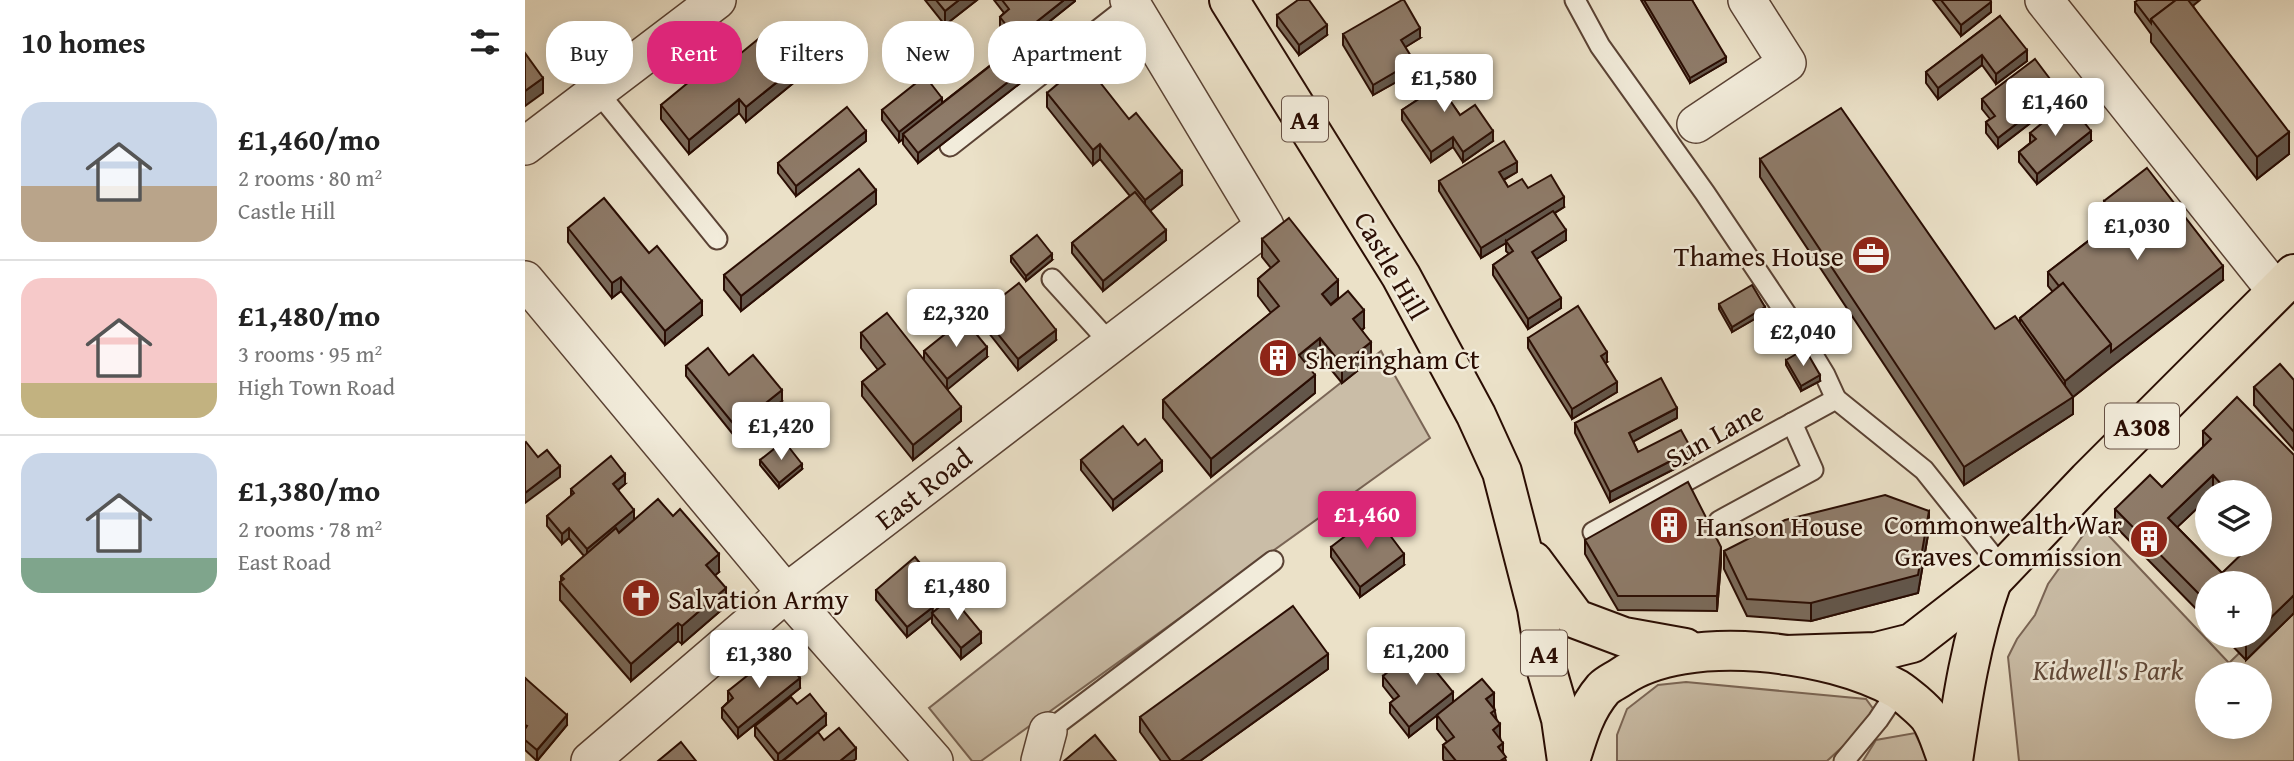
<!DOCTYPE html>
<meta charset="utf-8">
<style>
:root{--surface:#fff;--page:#f2f2f2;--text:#222;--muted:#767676;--line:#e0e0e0;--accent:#db2777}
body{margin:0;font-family:"Gentium Book Plus",serif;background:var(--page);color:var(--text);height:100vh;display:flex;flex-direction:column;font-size:26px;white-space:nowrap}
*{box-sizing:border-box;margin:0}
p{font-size:23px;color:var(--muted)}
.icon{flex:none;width:38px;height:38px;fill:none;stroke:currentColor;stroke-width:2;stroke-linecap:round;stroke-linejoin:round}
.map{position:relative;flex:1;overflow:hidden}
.sheet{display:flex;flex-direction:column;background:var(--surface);width:525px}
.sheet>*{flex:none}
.banner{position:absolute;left:21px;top:21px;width:665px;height:63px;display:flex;gap:14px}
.tools{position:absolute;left:1670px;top:480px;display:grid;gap:14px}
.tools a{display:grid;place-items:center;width:77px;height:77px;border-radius:50%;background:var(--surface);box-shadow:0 4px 18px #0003;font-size:35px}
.price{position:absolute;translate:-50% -60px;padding:0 16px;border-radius:7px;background:#fff;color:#222;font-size:23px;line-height:46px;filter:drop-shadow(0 2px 4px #0008)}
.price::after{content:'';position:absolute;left:50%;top:42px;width:21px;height:16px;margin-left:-10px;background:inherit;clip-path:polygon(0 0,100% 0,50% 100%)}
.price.current{background:var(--accent);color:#fff}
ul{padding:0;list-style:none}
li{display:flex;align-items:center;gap:21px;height:175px;padding:0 21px}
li+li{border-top:2px solid var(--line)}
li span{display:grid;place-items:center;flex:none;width:196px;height:140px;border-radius:21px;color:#555}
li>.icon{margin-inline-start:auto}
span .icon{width:84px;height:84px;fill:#fffc;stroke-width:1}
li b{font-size:30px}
h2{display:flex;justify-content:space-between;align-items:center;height:84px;padding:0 21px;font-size:30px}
.tag{padding:0 24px;border-radius:28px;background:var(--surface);box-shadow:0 4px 18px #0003;font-size:24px;line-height:63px}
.tag.current{background:var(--accent);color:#fff}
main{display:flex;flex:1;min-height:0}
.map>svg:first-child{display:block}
.green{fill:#cabda7;stroke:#7a6555;stroke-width:2;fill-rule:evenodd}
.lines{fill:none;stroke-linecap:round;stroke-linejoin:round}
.service-casing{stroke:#5a4234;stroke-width:23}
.minor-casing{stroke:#5a4234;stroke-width:40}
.primary-casing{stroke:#2a0d03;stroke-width:42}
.service{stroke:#f2ecdb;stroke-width:19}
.minor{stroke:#f2ecdb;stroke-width:37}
.primary{stroke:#ebe1c8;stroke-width:38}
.wall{fill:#7a6a5a;stroke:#2a0d03;stroke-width:2;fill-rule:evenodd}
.shaded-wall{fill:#63564a;stroke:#2a0d03;stroke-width:2}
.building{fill:#8e7b69;stroke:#2a0d03;stroke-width:2;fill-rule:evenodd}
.labels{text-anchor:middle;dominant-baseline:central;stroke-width:5;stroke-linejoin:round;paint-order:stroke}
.shield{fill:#f2ecdb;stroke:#665044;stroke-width:2}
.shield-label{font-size:26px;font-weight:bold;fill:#2a0d03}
.poi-label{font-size:28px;fill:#2a0d03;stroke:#f2ecdb;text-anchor:start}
.street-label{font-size:28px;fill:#2a0d03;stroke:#f2ecdb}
.park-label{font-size:28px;font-style:italic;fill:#624b3c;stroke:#f2ecdb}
</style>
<main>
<section class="sheet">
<h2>10 homes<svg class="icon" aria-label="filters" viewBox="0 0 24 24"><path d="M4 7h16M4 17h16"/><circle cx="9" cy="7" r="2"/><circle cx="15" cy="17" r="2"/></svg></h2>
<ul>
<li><span style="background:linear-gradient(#c9d6e8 60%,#b9a48a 0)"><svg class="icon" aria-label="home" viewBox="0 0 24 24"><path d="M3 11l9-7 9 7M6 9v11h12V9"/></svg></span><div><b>£1,460/mo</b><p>2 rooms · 80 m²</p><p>Castle Hill</p></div></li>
<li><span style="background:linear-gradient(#f6c9c9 75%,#c2b280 0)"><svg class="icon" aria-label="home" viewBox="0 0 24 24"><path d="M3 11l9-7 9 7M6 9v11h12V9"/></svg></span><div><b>£1,480/mo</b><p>3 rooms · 95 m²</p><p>High Town Road</p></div></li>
<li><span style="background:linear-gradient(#c9d6e8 75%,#7fa58c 0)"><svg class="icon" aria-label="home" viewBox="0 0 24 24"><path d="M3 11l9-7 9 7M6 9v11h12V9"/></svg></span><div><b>£1,380/mo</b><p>2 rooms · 78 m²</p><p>East Road</p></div></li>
</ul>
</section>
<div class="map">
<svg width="1769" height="761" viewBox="0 0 1769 761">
<rect width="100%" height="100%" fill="#ebe1c8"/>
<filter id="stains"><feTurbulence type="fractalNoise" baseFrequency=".00286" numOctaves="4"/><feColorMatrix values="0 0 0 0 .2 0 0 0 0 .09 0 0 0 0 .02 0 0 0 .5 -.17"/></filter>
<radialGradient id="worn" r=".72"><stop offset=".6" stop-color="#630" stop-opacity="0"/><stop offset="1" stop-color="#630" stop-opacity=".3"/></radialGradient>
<g class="green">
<polygon points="856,351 905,438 456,761 447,761 404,708"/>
<path d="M1569,520L1704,663L1769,600V761H1494L1483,657L1492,639L1510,615L1523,584ZM1682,674H1734V726H1682Z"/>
<polygon points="1161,682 1341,699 1349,710 1327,738 1302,761 1092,761 1092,735 1102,709 1133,685"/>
<polygon points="1390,733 1403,761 1338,761 1351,740"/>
</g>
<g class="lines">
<defs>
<g id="service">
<polyline points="1050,0 1075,46 1180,193 1280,342 1300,375 1311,399"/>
<polyline points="72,91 192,239"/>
<polyline points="425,146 606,4"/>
<polyline points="527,279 586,344"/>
<polyline points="1194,521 1288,470 1267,423"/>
<polyline points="1068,532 1311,399 1399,470 1478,569"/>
<polyline points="523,731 748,561"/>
<polyline points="1319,761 1353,720 1373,690"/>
</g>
<g id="minor">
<polyline points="1519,0 1751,291"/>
<polyline points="1171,124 1262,63 1222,0"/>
<polyline points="0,146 192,0"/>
<polyline points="0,280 261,593 409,761"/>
<polyline points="65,761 261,593 740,226 604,0"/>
<polyline points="515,761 523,731"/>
</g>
<g id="primary">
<polyline points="704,0 876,276 951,415 977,472 1012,608 1022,671 1036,719 1042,761"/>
<polyline points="1008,561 1051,619 1099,637 1160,648"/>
<polyline points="1261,655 1351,652 1387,643 1467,581 1563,480 1769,274"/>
<path d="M1045,761C1053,735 1060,710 1078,689C1083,684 1090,681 1096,677C1162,632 1305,651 1372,689C1380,694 1399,710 1404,717C1413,729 1417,748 1423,761"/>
<path d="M1428,761C1437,700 1446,640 1467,581"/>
</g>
</defs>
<use href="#service" class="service-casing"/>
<use href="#minor" class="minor-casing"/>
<use href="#primary" class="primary-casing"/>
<use href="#service" class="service"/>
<use href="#minor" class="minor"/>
<use href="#primary" class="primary"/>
</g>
<g class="wall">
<polygon points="400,0 452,0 420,25"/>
<polygon points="469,0 550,0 550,1 499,42 512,70 393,163 378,144 378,139 374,142 357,120 357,110 417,103 490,46 475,27 475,17 479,13"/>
<polygon points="1116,0 1167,0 1201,62 1165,83"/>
<polygon points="1408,0 1465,0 1466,12 1436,36"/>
<polygon points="1610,2 1668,6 1764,154 1732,179 1626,42 1626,34 1610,12"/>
<polygon points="752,15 802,35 774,55 752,26"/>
<polygon points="1475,16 1502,61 1471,84 1457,65 1413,99 1401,83 1401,72"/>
<polygon points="818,34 895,38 880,47 889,72 848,95 818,45"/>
<polygon points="193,72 272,80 221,122 214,113 164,154 136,119 136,105"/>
<polygon points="890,81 932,90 922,97 935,115 968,141 938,162 928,147 906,162 877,120 877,110 895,98 890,91"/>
<polygon points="522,93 657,185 625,211 641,240 578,291 547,253 547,243 605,196 575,159 568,165 522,107"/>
<polygon points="1457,99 1534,101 1473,148 1461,133 1461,122 1465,119 1457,109"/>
<polygon points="1505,133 1566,141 1512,184 1494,162 1494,152 1505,143"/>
<polygon points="341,141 271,196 253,173 253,163"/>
<polygon points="1235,159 1470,329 1495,323 1495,318 1528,292 1523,286 1523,272 1585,224 1579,216 1579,201 1698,280 1586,367 1548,397 1548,414 1439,485 1235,177"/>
<polygon points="992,172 979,180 983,187 1003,188 1039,207 1030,213 1041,240 1011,259 1036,308 1003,329 968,275 968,265 984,254 981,251 981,243 956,258 914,191 914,181"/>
<polygon points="351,204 216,311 199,290 199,275"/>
<polygon points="43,228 124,253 177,315 140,345 96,291 87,298 43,242"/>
<polygon points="737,239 813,298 805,305 839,328 837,330 846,360 817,383 795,356 783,366 790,393 686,477 638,418 638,400 746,313 733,296 733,279 746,268 737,257"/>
<polygon points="486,256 527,260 501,281 486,262"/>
<polygon points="1194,304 1240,313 1207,332 1194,309"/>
<polygon points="456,313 531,340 493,370 456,323"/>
<polygon points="336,333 399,359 399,351 462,357 422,389 436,421 388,460 337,396 337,382 353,370 336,348"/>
<polygon points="1003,338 1082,362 1080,363 1092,392 1047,419 1003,348"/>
<polygon points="1261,360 1295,381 1276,391 1261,365"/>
<polygon points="161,366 257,401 211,438 161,376"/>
<polygon points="1769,380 1769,450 1729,405 1729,387"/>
<polygon points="1152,418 1108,441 1113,452 1167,460 1085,502 1050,433 1050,423"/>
<path d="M1678,431L1769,455V613L1721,660L1697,635H1734L1682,583V620L1590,526V509L1637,487L1678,447ZM1682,492H1734V544L1697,573L1652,527L1682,499Z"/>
<polygon points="613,445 637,471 588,510 556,470 556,460"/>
<polygon points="235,460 277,469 254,488 235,465"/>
<polygon points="100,484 93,490 109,520 94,532 194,572 190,575 201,606 157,644 153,641 106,681 35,600 35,582 36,581 36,576 59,556 44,538 37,544 22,526 22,516 46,496 46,489"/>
<polygon points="1404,529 1393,593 1286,621 1222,616 1199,569 1199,551"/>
<polygon points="1060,540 1196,562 1192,611 1093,610 1060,554"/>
<polygon points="806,547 879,565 835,597 806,557"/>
<polygon points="351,590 411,593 402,600 408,612 456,643 436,659 407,623 407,617 382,637 351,600"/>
<polygon points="246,666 275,688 213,738 197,718 197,708 203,702 203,691"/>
<polygon points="803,669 675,761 636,761 615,732 615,717"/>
<polygon points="858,676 928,702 969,707 978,752 981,761 919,761 918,759 918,745 922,742 912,729 912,715 884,737 865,713 865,703 869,700 858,686"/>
<polygon points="0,678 42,725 12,761 0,750"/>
<polygon points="272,704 301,725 257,761 250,761 230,736 230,726"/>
</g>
<g class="shaded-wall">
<polygon points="434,0 452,0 420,25 420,11"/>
<polygon points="539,0 550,0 550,1 491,48 491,38"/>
<polygon points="1662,0 1675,0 1636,32"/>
<polygon points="1466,2 1466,12 1436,36 1436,25"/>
<polygon points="802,25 802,35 774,55 774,45"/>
<polygon points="895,28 895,38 876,50 876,40"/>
<polygon points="1502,50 1502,61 1471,84 1471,74"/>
<polygon points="1457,55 1457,65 1413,99 1413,88"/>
<polygon points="1201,57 1201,62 1165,83 1165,78"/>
<polygon points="512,59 512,70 393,163 393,153"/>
<polygon points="889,61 889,72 848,95 848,85"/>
<polygon points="272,66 272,80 221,122 221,107"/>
<polygon points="18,78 18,93 0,106 0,91"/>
<polygon points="932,80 932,90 918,100 918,90"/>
<polygon points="1534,91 1534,101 1473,148 1473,138"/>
<polygon points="417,98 417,109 378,134 378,139 374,142 374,132"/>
<polygon points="214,99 214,113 164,154 164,140"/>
<polygon points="341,131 341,141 271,196 271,186"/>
<polygon points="968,131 968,141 938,162 938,152"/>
<polygon points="1566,131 1566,141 1512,184 1512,174"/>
<polygon points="1764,132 1764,154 1732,179 1732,157"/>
<polygon points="928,137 928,147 906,162 906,152"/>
<polygon points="575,144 575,159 568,165 568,150"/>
<polygon points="992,162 992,172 974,182 974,172"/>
<polygon points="657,171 657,185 620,215 620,200"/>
<polygon points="351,190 351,204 216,311 216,296"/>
<polygon points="1039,197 1039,207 982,242 981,241 981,243 956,258 956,248"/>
<polygon points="641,230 641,240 578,291 578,281"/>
<polygon points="1041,230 1041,240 1007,262 1007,252"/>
<polygon points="527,254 527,260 501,281 501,276"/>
<polygon points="1698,266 1698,280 1586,367 1548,397 1548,414 1439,485 1439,467 1540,402 1540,381 1586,344"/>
<polygon points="96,277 96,291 87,298 87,283"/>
<polygon points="813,280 813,298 797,312 797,294"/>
<polygon points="1036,298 1036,308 1003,329 1003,319"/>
<polygon points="177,301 177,315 140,345 140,331"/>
<polygon points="1240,307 1240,313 1207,332 1207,327"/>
<polygon points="839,310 839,328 828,337 828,319"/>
<polygon points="531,330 531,340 493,370 493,359"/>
<polygon points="795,338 795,356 774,373 774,355"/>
<polygon points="846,342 846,360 817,383 817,365"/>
<polygon points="462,347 462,357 422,390 422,379"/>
<polygon points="1082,352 1082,362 1076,366 1076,356"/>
<polygon points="790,375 790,393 686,477 686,459"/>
<polygon points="1295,375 1295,381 1276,391 1276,386"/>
<polygon points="1092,382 1092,392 1047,419 1047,409"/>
<polygon points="257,390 257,401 211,438 211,427"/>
<polygon points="436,407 436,421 388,460 388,445"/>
<polygon points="1152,408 1152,418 1104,444 1104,433"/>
<polygon points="1167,450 1167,460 1085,502 1085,492"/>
<polygon points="637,461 637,471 588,510 588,500"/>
<polygon points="277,464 277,469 254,488 254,483"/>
<polygon points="35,466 35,477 0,503 0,493"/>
<polygon points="100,474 100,484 88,494 88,484"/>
<polygon points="1688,475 1688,492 1682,492 1682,499 1643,536 1643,518"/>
<polygon points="109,510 109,520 62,559 62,549"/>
<polygon points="1404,511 1404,529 1393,593 1286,621 1286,603"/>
<polygon points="44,528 44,538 37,544 37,534"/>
<polygon points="1196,547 1196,562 1192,611 1192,596"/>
<polygon points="194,554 194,572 181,583 181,565"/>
<polygon points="879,554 879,565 835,597 835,587"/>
<polygon points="411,583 411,593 397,604 397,594"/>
<polygon points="201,588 201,606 157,644 157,626"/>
<polygon points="1769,595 1769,613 1721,660 1721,642 1728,635 1734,635 1734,629"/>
<polygon points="408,607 407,617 382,637 382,627"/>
<polygon points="153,623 153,641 106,681 106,664"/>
<polygon points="456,632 456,643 436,659 436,648"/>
<polygon points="803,654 803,669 675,761 655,761"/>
<polygon points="275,678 275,688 213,738 213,728"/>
<polygon points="928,692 928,703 884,737 884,727"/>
<polygon points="969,693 969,707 961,713 961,699"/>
<polygon points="301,714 301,725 257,761 253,761 253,754"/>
<polygon points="42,715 42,725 12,761 12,750"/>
<polygon points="975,724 975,738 968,745 968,730"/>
<polygon points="978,743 978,757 973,747"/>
<polygon points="331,748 331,759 328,761 315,761"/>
</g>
<g class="building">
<polygon points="411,0 434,0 420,11"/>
<polygon points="477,0 539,0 491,38 475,17 484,9"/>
<polygon points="773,0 784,0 802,25 774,45 752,15"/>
<polygon points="877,0 879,0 895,28 876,40 889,61 848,85 818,34"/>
<polygon points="1119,0 1167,0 1201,57 1165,78"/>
<polygon points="1416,0 1465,0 1466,2 1436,25"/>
<polygon points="1613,0 1651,0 1626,19 1626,23 1610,2"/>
<polygon points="1651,0 1663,0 1764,132 1732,157 1626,19"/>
<polygon points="1475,16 1502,50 1471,74 1457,55 1413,88 1401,72"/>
<polygon points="243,31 272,66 221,107 214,99 164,140 136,105 187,63 193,72"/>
<polygon points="497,41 512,59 393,153 378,134"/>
<polygon points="0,53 18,78 0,91"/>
<polygon points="1510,59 1534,91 1473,138 1461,122 1470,116 1457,99"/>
<polygon points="919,61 932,80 918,90 935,115 950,105 968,131 938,152 928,137 906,152 877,110 900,95 890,81"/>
<polygon points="559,62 604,119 611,113 657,171 620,200 575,144 568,150 522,93"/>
<polygon points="400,76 417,98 374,132 357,110"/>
<polygon points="1543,102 1566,131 1512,174 1494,152 1511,139 1505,133"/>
<polygon points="322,107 341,131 271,186 253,163"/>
<polygon points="1316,108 1470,329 1490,316 1548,397 1439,467 1235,159"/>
<polygon points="979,141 992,162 974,172 983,187 997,179 1003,188 1026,175 1039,197 956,248 914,181"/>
<polygon points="1622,168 1698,266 1586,352 1586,344 1538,283 1534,286 1523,272 1592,219 1579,201"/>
<polygon points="334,169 351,190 216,296 199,275"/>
<polygon points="610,192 641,230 578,281 547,243"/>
<polygon points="79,198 124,253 132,246 177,301 140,331 96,277 87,283 43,228"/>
<polygon points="1028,211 1041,230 1007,252 1036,298 1003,319 968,265 988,251 981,241"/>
<polygon points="764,218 813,280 797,294 806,305 823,291 839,310 828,319 846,342 817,365 795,338 774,355 790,375 686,459 638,400 754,306 733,279 754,261 737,239"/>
<polygon points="512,235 527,254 501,276 486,256"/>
<polygon points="494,283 531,330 493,359 456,313"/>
<polygon points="1538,283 1586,344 1540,381 1495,318"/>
<polygon points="1227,285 1240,307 1207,327 1194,304"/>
<polygon points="1053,306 1082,352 1076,356 1092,382 1047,409 1003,338"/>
<polygon points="362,313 436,407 388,445 337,382 360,364 336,333"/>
<polygon points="439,319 462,347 422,379 399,351"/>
<polygon points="183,348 204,375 228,355 257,390 211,427 161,366"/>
<polygon points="1280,349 1295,375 1276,386 1261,360"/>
<polygon points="1755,364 1769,380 1769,432 1729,387"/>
<polygon points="1136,378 1152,408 1104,433 1113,452 1156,430 1167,450 1085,492 1050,423"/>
<path d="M1712,397L1769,455V595L1734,629V583H1682V602L1590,509L1625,475L1637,487L1686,439L1678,431ZM1688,475L1703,492H1734V524L1741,531L1734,537V544H1727L1697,573L1643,518Z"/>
<polygon points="598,426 613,445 620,439 637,461 588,500 556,460"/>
<polygon points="259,441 277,464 254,483 235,460"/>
<polygon points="1,442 13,457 22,450 35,466 0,493 0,443"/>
<polygon points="86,456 100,474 88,484 109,510 62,549 44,528 37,534 22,516 49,493 46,489"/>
<polygon points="1163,482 1196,547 1192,596 1093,596 1060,540"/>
<polygon points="1360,495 1404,511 1393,575 1286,603 1222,599 1199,551 1260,520"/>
<polygon points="133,499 148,516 155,509 194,554 181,565 201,588 157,626 153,623 106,664 35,582 39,579 36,576 91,528 94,533"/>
<polygon points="849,514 879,554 835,587 806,547"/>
<polygon points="390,557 411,583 397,594 408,607 382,627 351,590"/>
<polygon points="427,597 456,632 436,648 407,613"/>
<polygon points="768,606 803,654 655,761 646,761 615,717"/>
<polygon points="1714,635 1728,635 1721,642"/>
<polygon points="892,648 928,692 884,727 865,703 874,696 858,676"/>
<polygon points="257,657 275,678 213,728 197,708 208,698 203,691 242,660 246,666"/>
<polygon points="0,678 42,715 12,750 0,740 0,729 2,726 0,725"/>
<polygon points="957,679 969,693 961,699 970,710 966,713 975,724 968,730 978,743 973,747 981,757 975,761 931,761 918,745 929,737 912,715"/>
<polygon points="285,694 301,714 253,754 230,726 266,697 272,704"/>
<polygon points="314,728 331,748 315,761 258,761 293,732 299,740"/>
<polygon points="570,735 591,761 539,761"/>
<polygon points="156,742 171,761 133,761"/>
</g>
<defs>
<symbol id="office-disc" viewBox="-11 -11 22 22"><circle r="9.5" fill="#8f2418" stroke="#f2ecdb"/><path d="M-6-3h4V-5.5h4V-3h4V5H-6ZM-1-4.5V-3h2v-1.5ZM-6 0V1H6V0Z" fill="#fff"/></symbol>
<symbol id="building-disc" viewBox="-11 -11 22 22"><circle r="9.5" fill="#8f2418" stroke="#f2ecdb"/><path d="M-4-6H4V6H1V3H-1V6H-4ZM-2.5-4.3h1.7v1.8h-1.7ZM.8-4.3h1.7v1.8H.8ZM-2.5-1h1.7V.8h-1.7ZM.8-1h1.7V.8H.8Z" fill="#fff"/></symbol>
<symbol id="church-disc" viewBox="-11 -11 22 22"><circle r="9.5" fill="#8f2418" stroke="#f2ecdb"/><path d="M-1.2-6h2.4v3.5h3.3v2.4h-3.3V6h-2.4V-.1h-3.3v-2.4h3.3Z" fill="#fff"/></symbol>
</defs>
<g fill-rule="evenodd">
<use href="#office-disc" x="1324" y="233" width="44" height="44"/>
<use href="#building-disc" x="731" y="336" width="44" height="44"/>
<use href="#building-disc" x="1122" y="503" width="44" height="44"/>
<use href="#building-disc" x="1602" y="517" width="44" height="44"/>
<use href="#church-disc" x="94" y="576" width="44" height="44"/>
</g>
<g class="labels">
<g class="shield">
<rect x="757" y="96.5" width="46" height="45" rx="5"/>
<rect x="1580" y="403.5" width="74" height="45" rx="5"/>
<rect x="996" y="630.5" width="46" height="45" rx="5"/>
</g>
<g class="shield-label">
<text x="780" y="119">A4</text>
<text x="1617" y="426">A308</text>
<text x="1019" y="653">A4</text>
</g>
<g class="poi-label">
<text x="1319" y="255" text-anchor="end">Thames House</text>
<text x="780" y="358">Sheringham Ct</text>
<text x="1597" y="523" text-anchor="end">Commonwealth War<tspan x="1597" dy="32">Graves Commission</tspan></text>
<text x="1171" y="525">Hanson House</text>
<text x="143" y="598">Salvation Army</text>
</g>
<g class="street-label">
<text transform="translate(867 265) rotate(60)">Castle Hill</text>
<text transform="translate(1189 434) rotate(-29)">Sun Lane</text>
<text transform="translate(398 488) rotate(-38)">East Road</text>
</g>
<g class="park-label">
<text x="1583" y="669">Kidwell's Park</text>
</g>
</g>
<rect width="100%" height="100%" filter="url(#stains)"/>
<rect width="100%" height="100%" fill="url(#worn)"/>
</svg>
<div class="tools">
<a><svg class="icon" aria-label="layers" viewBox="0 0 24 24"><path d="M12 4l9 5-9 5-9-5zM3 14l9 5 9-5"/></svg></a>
<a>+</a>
<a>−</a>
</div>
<b class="price" style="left:919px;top:114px">£1,580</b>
<b class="price" style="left:1530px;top:138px">£1,460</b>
<b class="price" style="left:1612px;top:262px">£1,030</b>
<b class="price" style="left:431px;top:349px">£2,320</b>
<b class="price" style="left:1278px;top:368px">£2,040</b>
<b class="price" style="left:256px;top:462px">£1,420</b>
<b class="price current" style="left:842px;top:551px">£1,460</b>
<b class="price" style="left:432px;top:622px">£1,480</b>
<b class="price" style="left:891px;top:687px">£1,200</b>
<b class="price" style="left:234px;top:690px">£1,380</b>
<div class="banner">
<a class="tag">Buy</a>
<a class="tag current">Rent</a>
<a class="tag">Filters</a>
<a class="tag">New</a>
<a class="tag">Apartment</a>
</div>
</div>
</main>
